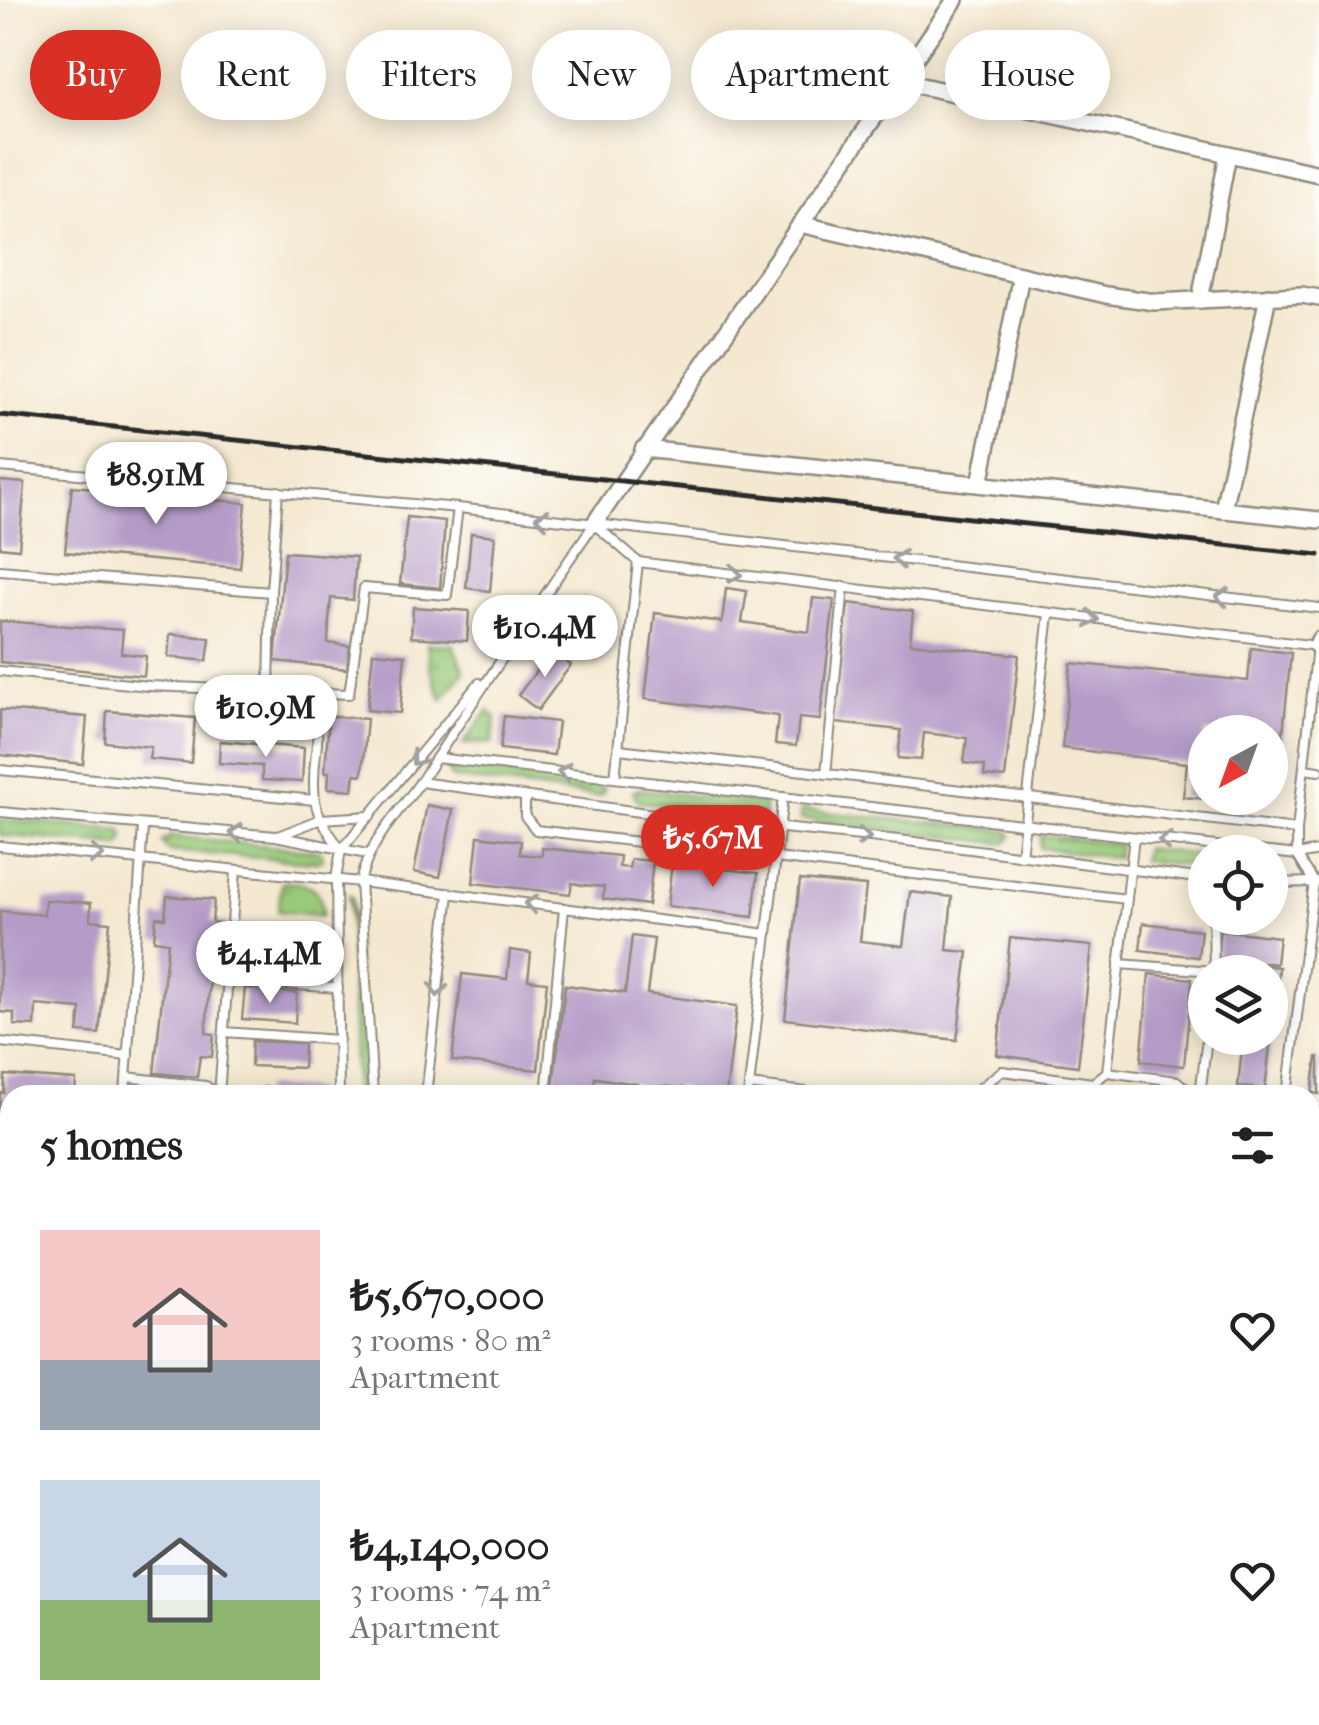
<!DOCTYPE html>
<meta charset="utf-8">
<style>
:root{--surface:#fff;--page:#f2f2f2;--text:#222;--muted:#767676;--accent:#d93025}
body{margin:0;font-family:"IM FELL French Canon",serif;background:var(--page);color:var(--text);height:100vh;display:flex;flex-direction:column;font-size:38px;white-space:nowrap}
*{box-sizing:border-box;margin:0}
p{font-size:32px;color:var(--muted)}
.icon{flex:none;width:55px;height:55px;fill:none;stroke:currentColor;stroke-width:2;stroke-linecap:round;stroke-linejoin:round}
.map{position:relative;flex:1;overflow:hidden}
.sheet{position:absolute;left:0px;top:1085px;width:1320px;height:640px;display:flex;flex-direction:column;background:var(--surface);border-radius:30px 30px 0 0;box-shadow:0 5px 25px #0003}
.sheet>*{flex:none}
.hud{position:absolute;left:30px;top:30px;width:1260px;height:90px;display:flex;gap:20px}
.needle{width:65px;rotate:221deg}
.controls{position:absolute;left:1188px;top:715px;display:grid;gap:20px}
.controls a{display:grid;place-items:center;width:100px;height:100px;border-radius:50%;background:var(--surface);box-shadow:0 5px 25px #0003;font-size:50px}
.price{position:absolute;translate:-50% -85px;padding:0 22px;border-radius:35px;background:#fff;color:#222;font-size:32px;line-height:65px;filter:drop-shadow(0 2px 5px #0008)}
.price::after{content:'';position:absolute;left:50%;top:60px;width:30px;height:22px;margin-left:-15px;background:inherit;clip-path:polygon(0 0,100% 0,50% 100%)}
.price.current{background:var(--accent);color:#fff}
ul{padding:0;list-style:none}
li{display:flex;align-items:center;gap:30px;height:250px;padding:0 40px}
li span{display:grid;place-items:center;flex:none;width:280px;height:200px;border-radius:0px;color:#555}
li>.icon{margin-inline-start:auto}
span .icon{width:120px;height:120px;fill:#fffc;stroke-width:1}
li b{font-size:42px}
h2{display:flex;justify-content:space-between;align-items:center;height:120px;padding:0 40px;font-size:42px}
.chip{padding:0 35px;border-radius:45px;background:var(--surface);box-shadow:0 5px 25px #0003;font-size:35px;line-height:90px}
.chip.current{background:var(--accent);color:#fff}
.map>svg:first-child{display:block}
.grass{fill:url(#grass-tufts);stroke:#627a52;stroke-width:2.5}
.building{fill:#b59cc8}
.lines{fill:none;stroke-linecap:round;stroke-linejoin:round}
.service-casing{stroke:#908a7e;stroke-width:12}
.minor-casing{stroke:#908a7e;stroke-width:20}
.secondary-casing{stroke:#908a7e;stroke-width:28}
.trunk-casing{stroke:#908a7e;stroke-width:32}
.service{stroke:#fff;stroke-width:8}
.minor{stroke:#fff;stroke-width:15}
.secondary{stroke:#fff;stroke-width:22}
.trunk{stroke:#fff;stroke-width:28}
.rail{stroke:#2b2b2b;stroke-width:5}
.oneway{stroke:#a0a0a0}
</style>
<div class="map">
<svg width="1319" height="1725" viewBox="0 0 1319 1725">
<defs>
<pattern id="grass-tufts" width="24" height="20" patternUnits="userSpaceOnUse" patternTransform="scale(2.5)"><rect width="24" height="20" fill="#99ca7a"/><path d="M3 7l-1-3M5 7V3M7 7l1-3M15 17l-1-3M17 17v-4M19 17l1-3" fill="none" stroke="#7da464"/></pattern>
</defs>
<rect width="100%" height="100%" fill="#fdfcf7"/>
<filter id="ink" filterUnits="userSpaceOnUse"><feTurbulence type="fractalNoise" baseFrequency=".01" numOctaves="2"/><feDisplacementMap in="SourceGraphic" scale="20" xChannelSelector="R" yChannelSelector="G"/><feConvolveMatrix kernelMatrix="1 2 1 2 8 2 1 2 1" color-interpolation-filters="sRGB"/></filter>
<filter id="wash" filterUnits="userSpaceOnUse"><feTurbulence type="fractalNoise" baseFrequency=".0048" numOctaves="4" result="noise"/><feDisplacementMap in="SourceGraphic" scale="40" xChannelSelector="R" yChannelSelector="G"/><feGaussianBlur stdDeviation="2.25" result="paint"/><feColorMatrix in="noise" values="0 0 0 0 0 0 0 0 0 0 0 0 0 0 0 0 0 1.4 0 .05"/><feComposite in="paint" operator="in"/></filter>
<g filter="url(#wash)">
<rect width="100%" height="100%" fill="#f4e8d0"/>
<g class="grass">
<polygon points="427,644 453,645 464,671 442,700 430,668"/>
<polygon points="488,711 496,717 492,743 463,744"/>
<polygon points="454,767 595,783 604,789 602,794 595,796 452,778 448,772"/>
<polygon points="638,789 765,804 764,817 637,801 633,792"/>
<polygon points="801,810 1007,830 1012,836 1006,844 800,819"/>
<polygon points="0,819 122,830 124,839 120,846 0,835"/>
<polygon points="1041,835 1119,844 1117,858 1040,848"/>
<polygon points="171,836 319,851 323,854 322,860 316,862 169,851 162,842"/>
<polygon points="1145,848 1205,856 1205,867 1142,861"/>
<path d="M282,882C310,882 321,886 323,916L278,911Z"/>
<polygon points="349,895 352,897 367,1095 355,1095"/>
</g>
<g id="blocks">
<g class="building">
<polygon points="0,481 25,483 19,549 0,547"/>
<polygon points="72,486 246,503 240,568 65,552"/>
<polygon points="407,517 445,521 440,588 400,584"/>
<polygon points="471,533 495,536 490,591 466,588"/>
<polygon points="285,552 356,557 353,600 331,598 329,621 328,643 350,646 347,669 275,661"/>
<polygon points="726,588 747,591 742,622 788,629 809,632 813,598 834,600 820,720 799,718 796,746 775,744 778,716 645,699 655,613 722,622"/>
<polygon points="585,597 612,618 581,659 554,638"/>
<polygon points="848,603 913,611 910,643 1019,655 1005,778 984,776 985,766 964,763 967,738 924,733 921,760 898,758 901,730 835,723"/>
<polygon points="413,607 469,611 467,641 411,637"/>
<polygon points="0,621 123,630 121,653 146,656 144,676 0,662"/>
<polygon points="170,634 210,638 207,661 168,657"/>
<polygon points="1251,648 1291,653 1279,774 1270,773 1270,732 1205,732 1205,799 1183,797 1187,763 1062,748 1071,663 1248,681"/>
<polygon points="552,651 571,665 538,710 518,695"/>
<polygon points="373,652 405,655 400,713 367,710"/>
<polygon points="0,710 87,717 83,764 0,755"/>
<polygon points="107,711 195,718 191,763 149,759 151,747 105,742"/>
<polygon points="329,716 367,719 362,775 355,774 353,790 328,788 329,772 325,772"/>
<polygon points="504,716 558,722 554,755 500,749"/>
<polygon points="220,741 304,748 302,782 262,780 262,766 219,763"/>
<polygon points="427,805 453,810 440,877 414,872"/>
<polygon points="478,836 521,841 520,854 542,856 542,848 620,856 619,867 629,868 631,859 653,861 648,905 603,899 604,887 582,885 572,883 570,894 473,883"/>
<polygon points="672,863 758,873 753,917 667,906"/>
<polygon points="800,880 866,886 860,941 903,946 910,892 952,897 947,950 968,952 957,1040 785,1019"/>
<polygon points="167,896 214,900 212,922 226,924 224,947 212,946 206,1033 214,1034 212,1057 200,1056 197,1077 154,1073 168,942 154,940 156,917 165,918"/>
<polygon points="45,900 91,903 90,920 110,922 99,1034 78,1032 81,1009 36,1005 35,1026 14,1025 14,1013 0,1012 0,911 44,915"/>
<polygon points="1143,923 1201,930 1198,957 1140,950"/>
<polygon points="1220,930 1279,937 1276,964 1217,958"/>
<polygon points="632,936 654,939 647,994 737,1006 726,1095 683,1095 684,1088 661,1086 660,1095 636,1095 637,1084 595,1078 592,1095 552,1095 565,985 625,993"/>
<polygon points="1010,938 1092,946 1078,1066 997,1055"/>
<polygon points="510,950 531,953 528,980 547,982 538,1070 452,1061 462,974 507,979"/>
<polygon points="1252,964 1279,967 1273,1023 1270,972 1251,972"/>
<polygon points="1149,974 1192,979 1184,1066 1141,1061"/>
<polygon points="245,988 297,993 295,1023 242,1019"/>
<polygon points="1243,1038 1271,1038 1265,1089 1238,1086"/>
<polygon points="252,1041 304,1043 303,1068 251,1066"/>
<polygon points="1317,1057 1319,1057 1319,1094 1312,1093"/>
<polygon points="5,1075 76,1080 75,1095 10,1095 10,1208 0,1207 0,1093 4,1093"/>
<polygon points="155,1087 204,1093 204,1095 154,1095"/>
<polygon points="264,1087 316,1089 316,1095 264,1095"/>
<polygon points="1310,1326 1319,1326 1319,1356 1310,1357"/>
<rect x="1310" y="1390" width="9" height="28"/>
<rect x="1310" y="1511" width="9" height="36"/>
<polygon points="1310,1567 1319,1568 1319,1592 1310,1591"/>
<polygon points="1310,1607 1319,1611 1319,1648 1310,1648"/>
<polygon points="1310,1669 1319,1670 1319,1694 1310,1693"/>
</g>
</g>
</g>
<g filter="url(#ink)">
<use href="#blocks" fill-opacity="0" stroke="#908a7e" stroke-width="2.5"/>
<g class="lines">
<defs>
<g id="service">
<polyline points="0,467 458,508 1319,608"/>
<path d="M278,491L271,592L269,689C344,726 307,737 315,800C318,819 331,835 341,850"/>
<polyline points="0,570 271,592"/>
<polyline points="0,671 149,686 349,694 364,588 447,595 458,508"/>
<polyline points="619,749 1297,830"/>
<polyline points="436,758 1297,855 1319,851"/>
<polyline points="1304,769 1319,771"/>
<polyline points="0,770 315,800"/>
<polyline points="826,774 844,586"/>
<polyline points="615,778 638,562"/>
<polyline points="420,782 676,817 899,840 1205,879"/>
<polyline points="525,797 525,816 536,830 1127,899"/>
<polyline points="0,812 276,836 367,854"/>
<polyline points="278,836 321,819 370,816"/>
<polyline points="0,846 360,882 767,934"/>
<polyline points="1021,856 1049,614"/>
<polyline points="1270,883 1315,882"/>
<polyline points="1213,918 1214,972"/>
<polyline points="1119,964 1214,971"/>
<polyline points="228,980 338,988"/>
<polyline points="224,1032 339,1040"/>
<polyline points="0,1042 128,1056"/>
<polyline points="1107,1072 1134,837"/>
<polyline points="127,1077 206,1086 218,1095"/>
<polyline points="749,1085 832,1095"/>
<polyline points="125,1095 143,826"/>
<polyline points="219,1095 236,870"/>
<polyline points="339,1095 336,879 341,850 479,683"/>
<path d="M373,1095L360,882C371,837 398,815 423,778C479,693 535,608 594,524L638,562L1317,646L1297,830V855L1314,882L1287,1095"/>
<polyline points="426,1095 449,893"/>
<polyline points="546,1095 564,908"/>
<polyline points="748,1095 783,797"/>
<polyline points="971,1095 1002,1071 1093,1083 1107,1072 1177,1081 1193,1095"/>
<polyline points="1200,1095 1207,1038"/>
<polyline points="1310,1113 1319,1113"/>
<polyline points="0,1223 10,1223"/>
</g>
<g id="minor">
<polyline points="899,81 1319,174"/>
<polyline points="800,224 1106,295 1155,302 1302,295 1319,298"/>
<polyline points="1200,300 1228,154"/>
<polyline points="643,449 1319,520"/>
<polyline points="980,484 1021,275"/>
<polyline points="1223,510 1268,296"/>
<polyline points="594,524 955,0"/>
<polyline points="1317,646 1319,640"/>
<polyline points="1310,1373 1319,1372"/>
<polyline points="1310,1496 1319,1496"/>
<polyline points="0,1568 10,1567"/>
<polyline points="1096,1725 1097,1715"/>
</g>
<g id="secondary">
<polyline points="306,1715 482,1715 646,1721"/>
<polyline points="732,1715 737,1725"/>
<polyline points="754,1715 780,1719 891,1715"/>
<polyline points="1152,1715 1319,1718"/>
<polyline points="274,1725 276,1715"/>
<polyline points="652,1725 646,1721 659,1716 691,1715"/>
</g>
<g id="trunk">
<polyline points="1310,1204 1319,1203"/>
<polyline points="1310,1239 1319,1238"/>
<polyline points="0,1301 10,1300"/>
<polyline points="0,1339 10,1338"/>
</g>
</defs>
<use href="#service" class="service-casing"/>
<use href="#minor" class="minor-casing"/>
<use href="#secondary" class="secondary-casing"/>
<use href="#trunk" class="trunk-casing"/>
<use href="#service" class="service"/>
<use href="#minor" class="minor"/>
<use href="#secondary" class="secondary"/>
<use href="#trunk" class="trunk"/>
<polyline class="rail" points="0,415 1319,555"/>
</g>
<defs><path id="oneway-chevron" d="M-2-3.5L2.5 0L-2 3.5" fill="none" stroke-width="1.6" stroke-linecap="round" stroke-linejoin="round" transform="scale(2.5)"/></defs>
<g class="oneway">
<use href="#oneway-chevron" transform="translate(542 518) rotate(-173)"/>
<use href="#oneway-chevron" transform="translate(899 559) rotate(-173)"/>
<use href="#oneway-chevron" transform="translate(735 574) rotate(7)"/>
<use href="#oneway-chevron" transform="translate(1222 597) rotate(-174)"/>
<use href="#oneway-chevron" transform="translate(1092 619) rotate(7)"/>
<use href="#oneway-chevron" transform="translate(417 759) rotate(129)"/>
<use href="#oneway-chevron" transform="translate(564 772) rotate(-174)"/>
<use href="#oneway-chevron" transform="translate(236 833) rotate(-175)"/>
<use href="#oneway-chevron" transform="translate(864 837) rotate(5)"/>
<use href="#oneway-chevron" transform="translate(1165 841) rotate(-174)"/>
<use href="#oneway-chevron" transform="translate(97 855) rotate(5)"/>
<use href="#oneway-chevron" transform="translate(531 904) rotate(-173)"/>
<use href="#oneway-chevron" transform="translate(438 990) rotate(96)"/>
</g>
</g>
</svg>
<div class="controls">
<a><svg class="needle" viewBox="-14 -14 28 28"><path d="M0-13l5 13h-10z" fill="#e53935"/><path d="M0 13l5-13h-10z" fill="#767676"/></svg></a>
<a><svg class="icon" aria-label="locate" viewBox="0 0 24 24"><circle cx="12" cy="12" r="6"/><path d="M12 2v4M12 18v4M2 12h4M18 12h4"/></svg></a>
<a><svg class="icon" aria-label="layers" viewBox="0 0 24 24"><path d="M12 4l9 5-9 5-9-5zM3 14l9 5 9-5"/></svg></a>
</div>
<b class="price" style="left:156px;top:527px">₺8.91M</b>
<b class="price" style="left:545px;top:680px">₺10.4M</b>
<b class="price" style="left:266px;top:760px">₺10.9M</b>
<b class="price current" style="left:713px;top:890px">₺5.67M</b>
<b class="price" style="left:270px;top:1006px">₺4.14M</b>
<div class="hud">
<a class="chip current">Buy</a>
<a class="chip">Rent</a>
<a class="chip">Filters</a>
<a class="chip">New</a>
<a class="chip">Apartment</a>
<a class="chip">House</a>
</div>
<section class="sheet">
<h2>5 homes<svg class="icon" aria-label="filters" viewBox="0 0 24 24"><path d="M4 7h16M4 17h16"/><circle cx="9" cy="7" r="2"/><circle cx="15" cy="17" r="2"/></svg></h2>
<ul>
<li><span style="background:linear-gradient(#f6c9c9 65%,#9aa5b1 0)"><svg class="icon" aria-label="home" viewBox="0 0 24 24"><path d="M3 11l9-7 9 7M6 9v11h12V9"/></svg></span><div><b>₺5,670,000</b><p>3 rooms · 80 m²</p><p>Apartment</p></div><svg class="icon" aria-label="heart" viewBox="0 0 24 24"><path d="M12 20l-8-8c-3-5 5-10 8-4 3-6 11-1 8 4z"/></svg></li>
<li><span style="background:linear-gradient(#c9d6e8 60%,#8fb573 0)"><svg class="icon" aria-label="home" viewBox="0 0 24 24"><path d="M3 11l9-7 9 7M6 9v11h12V9"/></svg></span><div><b>₺4,140,000</b><p>3 rooms · 74 m²</p><p>Apartment</p></div><svg class="icon" aria-label="heart" viewBox="0 0 24 24"><path d="M12 20l-8-8c-3-5 5-10 8-4 3-6 11-1 8 4z"/></svg></li>
</ul>
</section>
</div>
